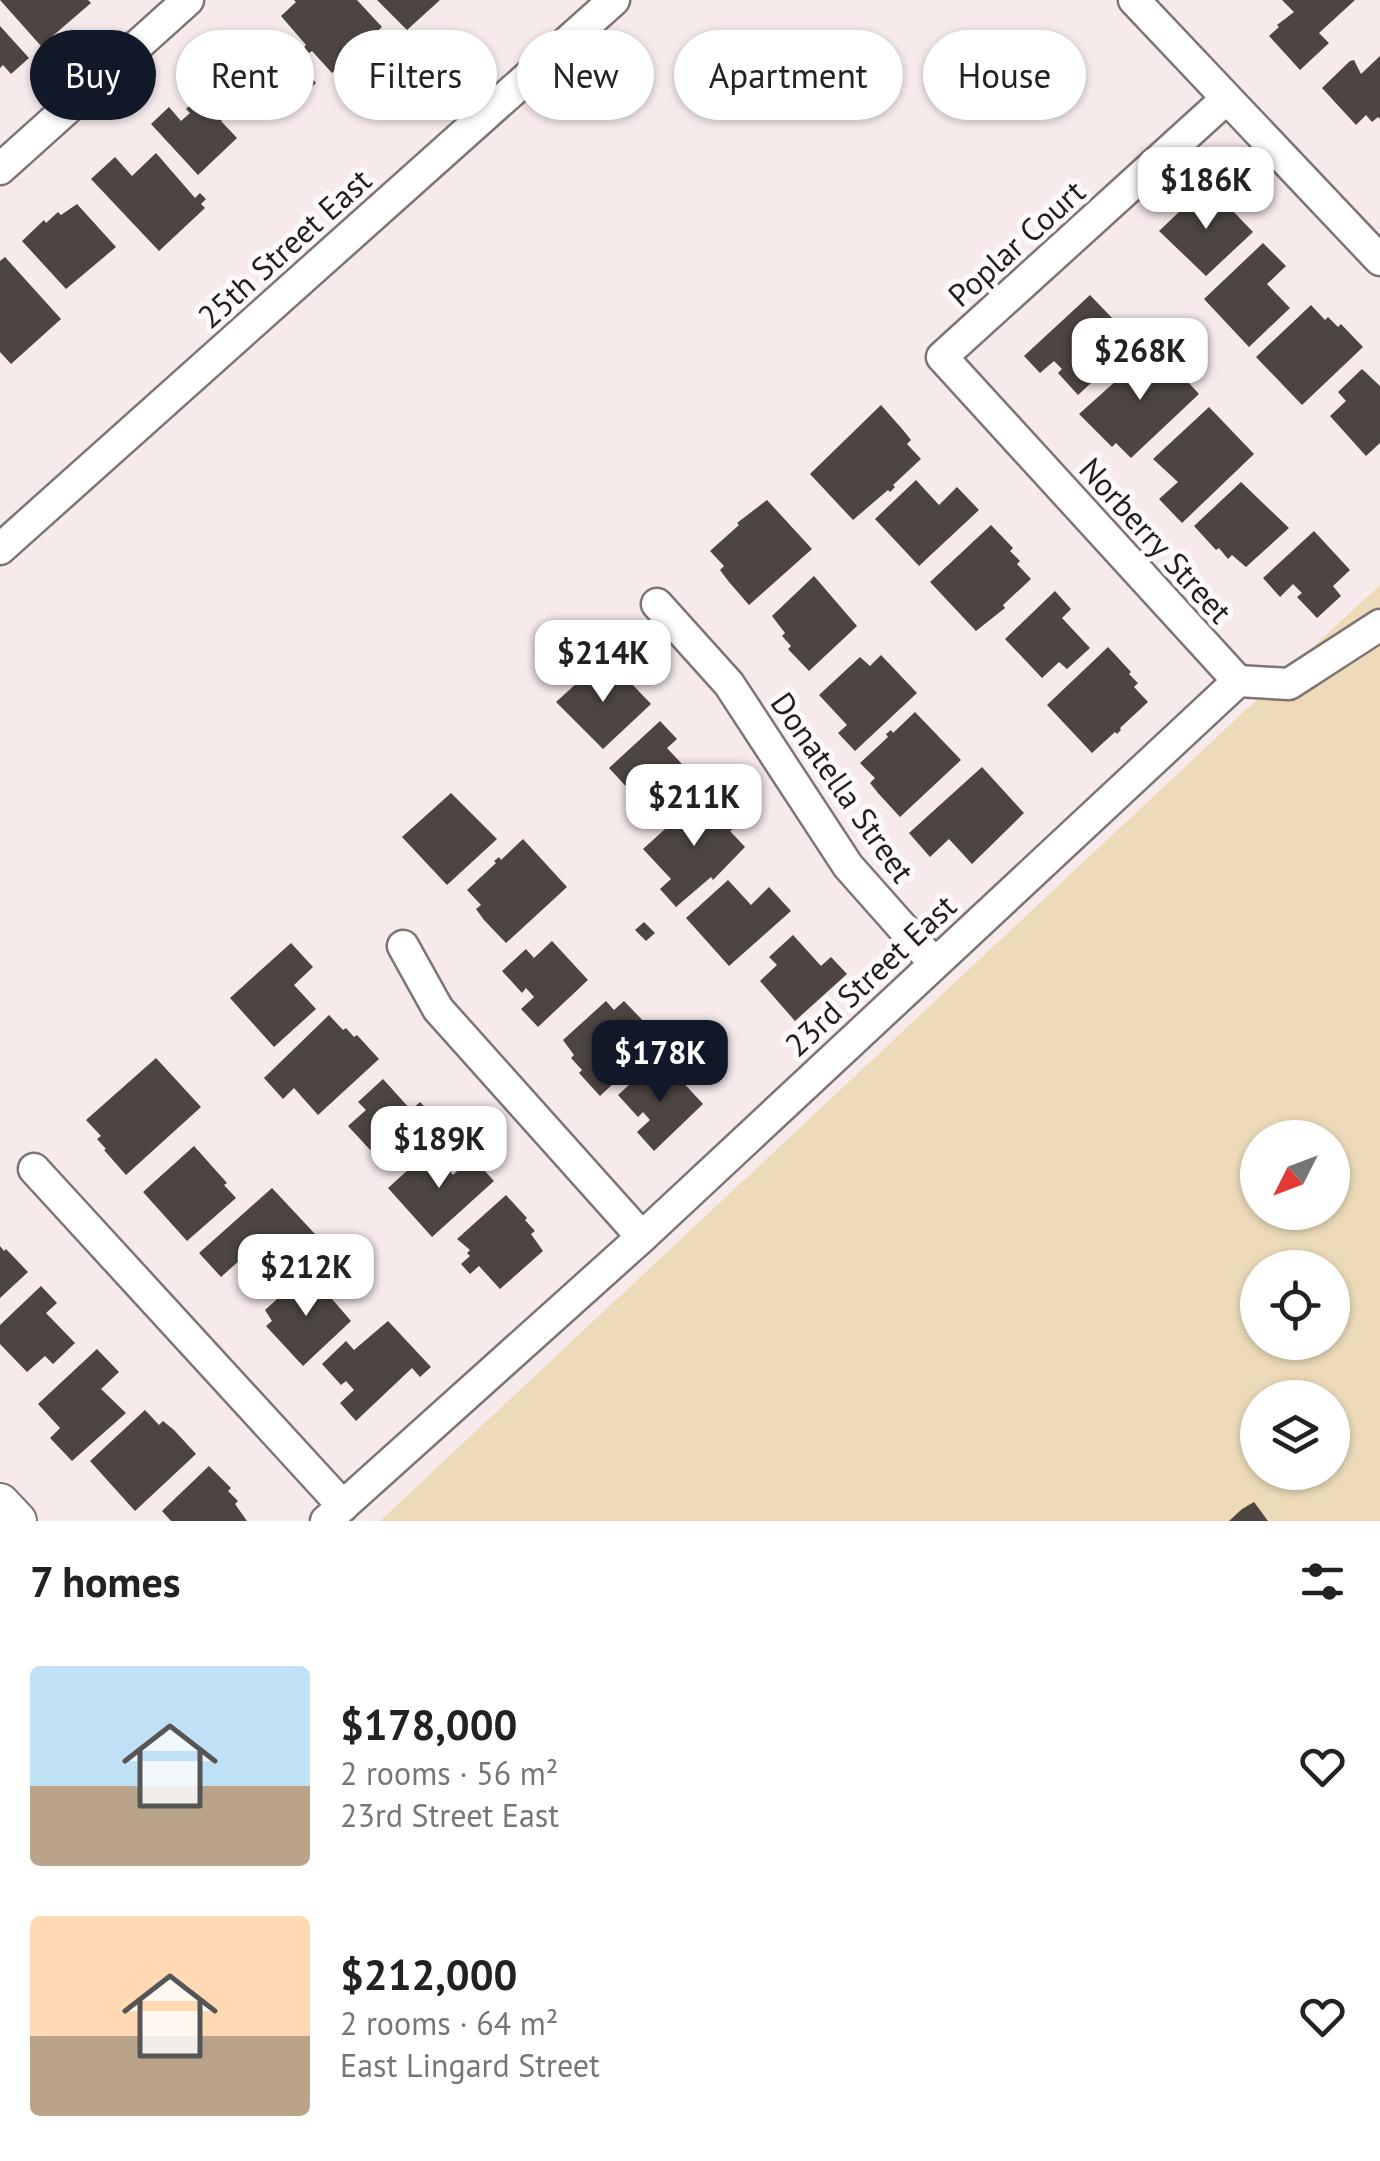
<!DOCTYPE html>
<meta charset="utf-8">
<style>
:root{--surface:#fff;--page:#f2f2f2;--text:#222;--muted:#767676;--accent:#111827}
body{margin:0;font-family:"PT Sans",sans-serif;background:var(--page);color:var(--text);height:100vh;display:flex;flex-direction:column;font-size:38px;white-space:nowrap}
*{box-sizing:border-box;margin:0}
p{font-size:32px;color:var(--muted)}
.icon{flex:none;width:55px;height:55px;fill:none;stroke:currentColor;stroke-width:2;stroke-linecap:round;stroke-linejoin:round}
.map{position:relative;height:1521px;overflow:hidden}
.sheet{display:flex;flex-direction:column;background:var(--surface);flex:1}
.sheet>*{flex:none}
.top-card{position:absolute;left:30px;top:30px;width:1320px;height:90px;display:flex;gap:20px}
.needle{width:65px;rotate:228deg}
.fabs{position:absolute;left:1240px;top:1120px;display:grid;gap:20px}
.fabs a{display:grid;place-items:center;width:110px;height:110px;border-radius:50%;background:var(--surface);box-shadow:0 2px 8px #0004;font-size:50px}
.price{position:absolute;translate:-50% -85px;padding:0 22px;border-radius:20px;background:#fff;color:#222;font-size:32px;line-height:65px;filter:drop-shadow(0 2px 5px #0008)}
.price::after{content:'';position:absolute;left:50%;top:60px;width:30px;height:22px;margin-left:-15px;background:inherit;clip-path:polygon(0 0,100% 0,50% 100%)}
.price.current{background:var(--accent);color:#fff}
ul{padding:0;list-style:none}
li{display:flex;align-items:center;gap:30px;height:250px;padding:0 30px}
li span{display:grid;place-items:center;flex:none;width:280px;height:200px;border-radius:10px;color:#555}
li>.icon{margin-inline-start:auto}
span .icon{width:120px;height:120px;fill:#fffc;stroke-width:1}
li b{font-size:42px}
h2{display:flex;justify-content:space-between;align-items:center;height:120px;padding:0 30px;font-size:42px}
.chip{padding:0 35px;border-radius:45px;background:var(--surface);box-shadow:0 2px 8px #0004;font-size:35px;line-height:90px}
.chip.current{background:var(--accent);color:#fff}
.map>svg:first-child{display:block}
.green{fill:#ecdab9;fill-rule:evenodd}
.building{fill:#4d4541}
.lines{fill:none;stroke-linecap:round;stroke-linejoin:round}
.minor-casing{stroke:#7e7474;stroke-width:35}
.major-casing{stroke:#7e7474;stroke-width:42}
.minor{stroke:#fff;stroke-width:30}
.major{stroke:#fff;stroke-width:38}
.labels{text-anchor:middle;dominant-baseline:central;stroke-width:10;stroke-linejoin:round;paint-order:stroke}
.street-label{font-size:32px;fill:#221e1e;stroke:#fef9fa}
</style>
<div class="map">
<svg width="1380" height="1521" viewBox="0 0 1380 1521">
<rect width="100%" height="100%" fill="#f6eaeb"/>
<path class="green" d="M1380,585V1521H380L1297,662ZM1258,1138H1332V1212H1258ZM1258,1268H1332V1342H1258ZM1258,1398H1332V1472H1258Z"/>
<g class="building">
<polygon points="0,0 88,0 91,3 41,46"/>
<polygon points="294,0 357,0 382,27 332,73 312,51 309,53 304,47 306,45 281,16 296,2"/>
<polygon points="377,0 440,0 407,30"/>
<polygon points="1282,0 1355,0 1319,33 1329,43 1300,70 1269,36 1279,27 1277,25 1294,12"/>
<polygon points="0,26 29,58 11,74 3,65 0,68"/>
<polygon points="268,30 316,83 280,115 270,104 257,115 213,66 236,46 238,48 250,37 253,41"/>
<polygon points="1380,56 1380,119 1378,117 1372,122 1366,115 1356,125 1322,88 1350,61 1354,60 1361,74"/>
<polygon points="208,89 230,113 221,121 237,138 198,175 151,124 169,107 181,121 190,113 186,109"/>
<polygon points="156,153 195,198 200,193 206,199 201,204 205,208 159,251 91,179 115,157 132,176"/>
<polygon points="1201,191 1215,203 1219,200 1230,211 1231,209 1253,232 1206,276 1159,231"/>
<polygon points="77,204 116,247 66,289 22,241 44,220 46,223 58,212 61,215"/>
<polygon points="1263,243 1286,266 1267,284 1290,308 1249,347 1204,299"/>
<polygon points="5,257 61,319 11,364 0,352 0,261"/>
<polygon points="1090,295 1113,319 1097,333 1111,347 1093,364 1102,373 1078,395 1058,373 1062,369 1054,361 1040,373 1024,356"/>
<polygon points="1311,305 1325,320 1328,317 1338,327 1341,324 1363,347 1302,405 1256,357"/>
<polygon points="1155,346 1199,394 1131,458 1116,443 1112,447 1079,414"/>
<polygon points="1362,369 1380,386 1380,443 1366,456 1330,416 1346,401 1338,392"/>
<polygon points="881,405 903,430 911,440 907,444 921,459 893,485 895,487 890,492 888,490 853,520 810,474"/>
<polygon points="1209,407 1254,454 1182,523 1159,499 1178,482 1153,459"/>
<polygon points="916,480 939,505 957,487 979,510 919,566 875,519"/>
<polygon points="1241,482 1289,528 1246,567 1232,555 1228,559 1219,548 1216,550 1194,526"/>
<polygon points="767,500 812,549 749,605 729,582 720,570 724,566 710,551 739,525 737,523"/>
<polygon points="991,525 1013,548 1010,551 1020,561 1017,564 1031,579 1003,605 1005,608 976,631 930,582"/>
<polygon points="1314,531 1350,570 1333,586 1341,596 1317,618 1297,597 1302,593 1293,584 1280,597 1263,578"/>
<polygon points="814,576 857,626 809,671 788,649 791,646 782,636 785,633 772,616"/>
<polygon points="1055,591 1071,609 1062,618 1090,648 1067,669 1059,662 1042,678 1005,639"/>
<polygon points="1108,647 1131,672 1129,674 1138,683 1134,687 1148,702 1120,728 1121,730 1117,734 1115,732 1092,753 1047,705"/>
<polygon points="881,655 917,693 855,751 838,733 847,725 819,695 860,657 870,666"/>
<polygon points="599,663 613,675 616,672 626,683 629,681 651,704 603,749 556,702"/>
<polygon points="915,712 961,760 900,817 878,793 870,783 875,778 860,763 888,737 886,734 891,730 893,733"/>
<polygon points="660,721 677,739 667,748 695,778 671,800 663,792 646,808 609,768"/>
<polygon points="982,767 1024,813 972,864 949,839 930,857 909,833"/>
<polygon points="451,793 497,839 447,885 402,837"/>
<polygon points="705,793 727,817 735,828 730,831 745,847 713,880 711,877 676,907 660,889 671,879 643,849"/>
<polygon points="523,839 567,887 506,943 484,920 476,909 481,905 467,890 496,863 494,861 499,857 501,860"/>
<polygon points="728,880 751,905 769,887 791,911 729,966 686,918"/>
<polygon points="644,922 655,933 646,941 635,930"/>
<polygon points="793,935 821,966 831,957 847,974 795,1021 760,981 777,965 769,957"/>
<polygon points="552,941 588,980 538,1027 521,1009 534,997 526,988 522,993 502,971 526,949 534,958"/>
<polygon points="291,943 313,967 294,985 316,1009 274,1047 230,998"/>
<polygon points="606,1001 614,1010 624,1001 650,1028 637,1039 648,1051 600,1096 579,1073 582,1070 571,1058 574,1055 563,1040"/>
<polygon points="329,1015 343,1030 346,1028 354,1037 357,1035 379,1059 318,1115 294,1088 283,1099 264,1078"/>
<polygon points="156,1058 201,1107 126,1175 104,1150 106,1149 97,1139 101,1136 86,1120"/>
<polygon points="667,1065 703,1104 654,1151 637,1132 650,1120 643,1112 638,1117 618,1095 643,1072 650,1080"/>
<polygon points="383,1079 411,1110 420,1102 436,1119 385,1166 348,1126 366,1110 358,1102"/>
<polygon points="194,1146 227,1183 224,1185 236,1198 187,1241 143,1192"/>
<polygon points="430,1150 453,1175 472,1157 494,1181 432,1237 388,1188"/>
<polygon points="272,1188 315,1234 263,1284 240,1260 221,1277 199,1253"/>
<polygon points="506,1195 527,1218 525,1220 535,1231 531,1234 543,1251 500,1289 479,1266 470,1274 461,1264 470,1256 467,1253 470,1250 457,1239"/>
<polygon points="0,1246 4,1251 6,1249 28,1272 0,1298"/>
<polygon points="308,1271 351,1321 303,1366 266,1326 272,1321 265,1310"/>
<polygon points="41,1286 57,1303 46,1313 75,1343 53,1364 45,1356 27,1372 0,1344 0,1325"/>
<polygon points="388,1321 431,1367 420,1377 412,1368 356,1421 340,1403 354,1390 346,1381 341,1385 322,1364 346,1341 354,1350"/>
<polygon points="97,1349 119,1372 101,1389 126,1413 72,1461 50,1438 60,1428 38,1404"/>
<polygon points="145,1410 159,1425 163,1421 174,1430 196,1454 135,1511 90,1461"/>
<polygon points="209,1466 231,1488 228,1491 238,1501 235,1504 247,1521 171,1521 162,1511"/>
<polygon points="1254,1502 1268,1521 1229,1521 1242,1509"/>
</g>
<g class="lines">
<defs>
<g id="minor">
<polyline points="1134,0 1380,260"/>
<polyline points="1225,100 942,357 1238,681"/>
<polyline points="0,169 188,0"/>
<polyline points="0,549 614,0"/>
<polyline points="657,604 729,684 848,866 934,963"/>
<polyline points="1238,681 1289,684 1380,625"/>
<polyline points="403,946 438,1009 642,1237"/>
<polyline points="34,1169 343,1506"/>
<polyline points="326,1521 642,1237 1238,681"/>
</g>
<polyline id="major" points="0,1503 17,1521"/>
</defs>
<use href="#minor" class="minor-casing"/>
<use href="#major" class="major-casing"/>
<use href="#minor" class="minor"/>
<use href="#major" class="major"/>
</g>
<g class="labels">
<g class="street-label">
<text transform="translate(1016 243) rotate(-42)">Poplar Court</text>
<text transform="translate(284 248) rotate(-42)">25th Street East</text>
<text transform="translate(1156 540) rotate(48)">Norberry Street</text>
<text transform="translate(843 787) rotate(55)">Donatella Street</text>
<text transform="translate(870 975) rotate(-43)">23rd Street East</text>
</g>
</g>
</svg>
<div class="fabs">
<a><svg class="needle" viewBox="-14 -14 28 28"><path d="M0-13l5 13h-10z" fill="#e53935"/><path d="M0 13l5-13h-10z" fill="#767676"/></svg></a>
<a><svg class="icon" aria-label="locate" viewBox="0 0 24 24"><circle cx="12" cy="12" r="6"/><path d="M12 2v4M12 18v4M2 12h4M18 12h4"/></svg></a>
<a><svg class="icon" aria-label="layers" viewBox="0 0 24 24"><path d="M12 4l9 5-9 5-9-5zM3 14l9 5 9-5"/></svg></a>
</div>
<b class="price" style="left:1206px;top:232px">$186K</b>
<b class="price" style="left:1140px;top:403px">$268K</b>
<b class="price" style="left:603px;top:705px">$214K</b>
<b class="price" style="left:694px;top:849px">$211K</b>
<b class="price current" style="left:660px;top:1105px">$178K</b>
<b class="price" style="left:439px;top:1191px">$189K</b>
<b class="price" style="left:306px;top:1319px">$212K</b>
<div class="top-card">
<a class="chip current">Buy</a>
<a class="chip">Rent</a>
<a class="chip">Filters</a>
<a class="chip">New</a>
<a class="chip">Apartment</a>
<a class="chip">House</a>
</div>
</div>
<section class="sheet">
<h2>7 homes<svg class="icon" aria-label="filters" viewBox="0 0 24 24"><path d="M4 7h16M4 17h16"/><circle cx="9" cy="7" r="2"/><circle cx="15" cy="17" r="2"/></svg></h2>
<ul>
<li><span style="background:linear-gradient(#bfe0f5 60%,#b9a48a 0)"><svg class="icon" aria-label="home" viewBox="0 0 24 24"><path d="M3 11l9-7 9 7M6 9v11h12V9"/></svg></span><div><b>$178,000</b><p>2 rooms · 56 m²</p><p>23rd Street East</p></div><svg class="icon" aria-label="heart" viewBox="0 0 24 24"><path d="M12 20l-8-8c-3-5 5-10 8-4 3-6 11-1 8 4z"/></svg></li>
<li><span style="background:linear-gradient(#ffd9b3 60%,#b9a48a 0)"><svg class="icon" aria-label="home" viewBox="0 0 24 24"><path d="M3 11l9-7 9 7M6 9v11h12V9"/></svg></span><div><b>$212,000</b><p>2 rooms · 64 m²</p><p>East Lingard Street</p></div><svg class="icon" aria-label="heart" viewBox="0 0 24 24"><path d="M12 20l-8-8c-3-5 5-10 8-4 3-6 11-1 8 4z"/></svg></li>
</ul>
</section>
